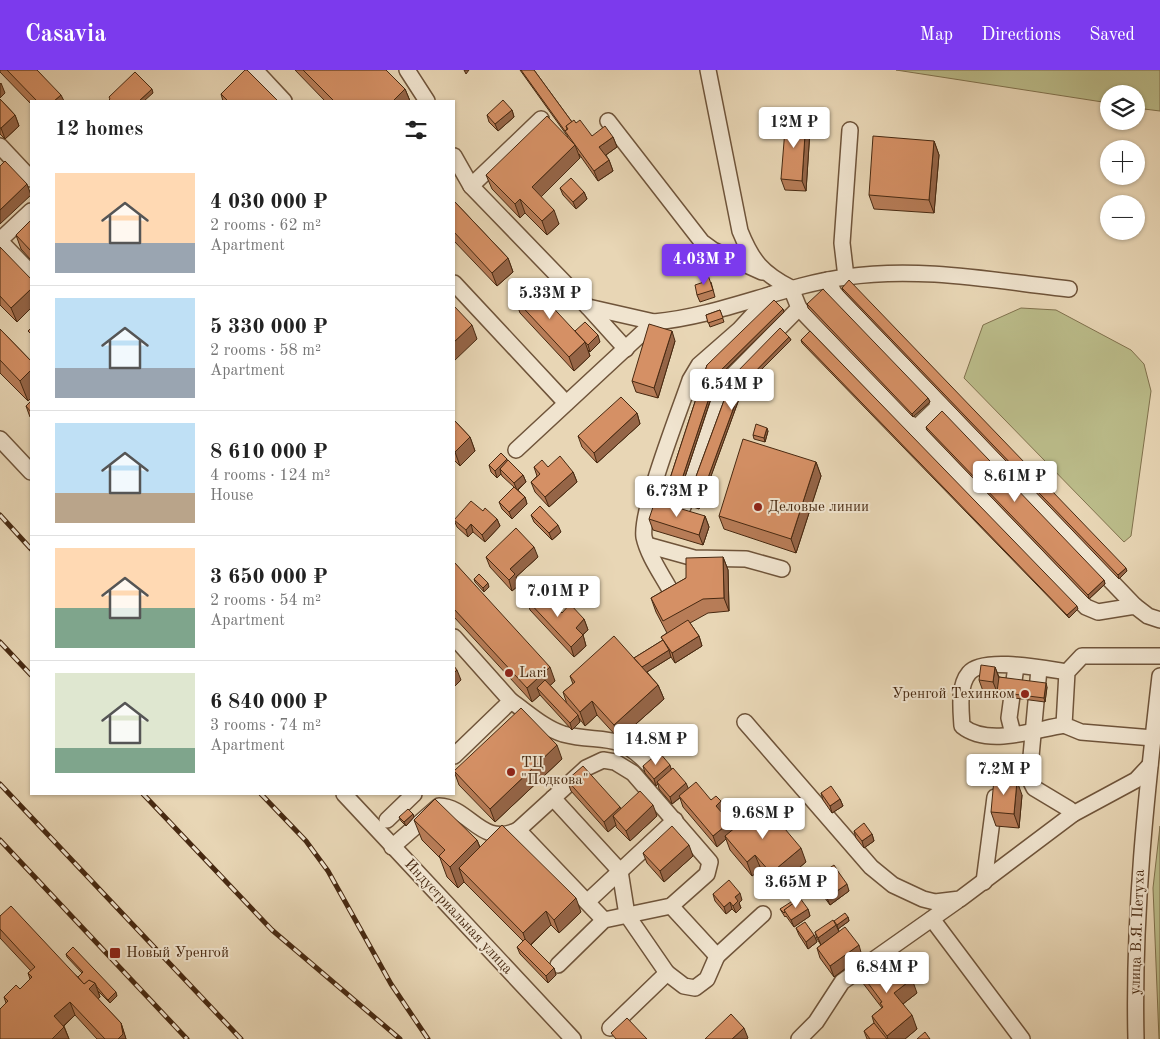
<!DOCTYPE html>
<meta charset="utf-8">
<style>
:root{--surface:#fff;--page:#f2f2f2;--text:#222;--muted:#767676;--line:#e0e0e0;--accent:#7c3aed}
body{margin:0;font-family:"Old Standard TT",serif;background:var(--page);color:var(--text);height:100vh;display:flex;flex-direction:column;font-size:19px;white-space:nowrap}
*{box-sizing:border-box;margin:0}
p{font-size:16px;color:var(--muted)}
.icon{flex:none;width:28px;height:28px;fill:none;stroke:currentColor;stroke-width:2;stroke-linecap:round;stroke-linejoin:round}
.map{position:relative;flex:1;overflow:hidden}
.panel{position:absolute;left:30px;top:30px;width:425px;height:695px;display:flex;flex-direction:column;background:var(--surface);border-radius:0px;box-shadow:0 1px 4px #0004}
.panel>*{flex:none}
.fabs{position:absolute;left:1100px;top:15px;display:grid;gap:10px}
.fabs a{display:grid;place-items:center;width:45px;height:45px;border-radius:50%;background:var(--surface);box-shadow:0 1px 4px #0004;font-size:25px}
.price{position:absolute;translate:-50% -42px;padding:0 11px;border-radius:5px;background:#fff;color:#222;font-size:16px;line-height:32px;filter:drop-shadow(0 1px 2px #0008)}
.price::after{content:'';position:absolute;left:50%;top:30px;width:15px;height:11px;margin-left:-8px;background:inherit;clip-path:polygon(0 0,100% 0,50% 100%)}
.price.active{background:var(--accent);color:#fff}
ul{padding:0;list-style:none}
li{display:flex;align-items:center;gap:15px;height:125px;padding:0 25px}
li+li{border-top:1px solid var(--line)}
li span{display:grid;place-items:center;flex:none;width:140px;height:100px;border-radius:0px;color:#555}
li>.icon{margin-inline-start:auto}
span .icon{width:60px;height:60px;fill:#fffc;stroke-width:1}
li b{font-size:21px}
h2{display:flex;justify-content:space-between;align-items:center;height:60px;padding:0 25px;font-size:21px}
header{display:flex;align-items:center;gap:30px;box-sizing:border-box;height:70px;padding:0 25px;background:var(--accent);color:#fff}
header strong{font-size:24px}
nav{display:flex;gap:28px;margin-inline-start:auto;font-size:18px}
.map>svg:first-child{display:block}
.green{fill:#bbbc8a;stroke:#81724e}
.lines{fill:none;stroke-linecap:round;stroke-linejoin:round}
.minor-casing{stroke:#6f543a;stroke-width:18}
.minor{stroke:#f0e4cf;stroke-width:15}
.rail-casing{stroke:#472911;stroke-width:5}
.rail{stroke:#f0e4cf;stroke-width:3;stroke-dasharray:9;stroke-linecap:butt}
.wall{fill:#b77c57;stroke:#472911}
.shaded-wall{fill:#956547;stroke:#472911}
.building{fill:#d59065;stroke:#472911}
.poi-dot{fill:#8f2418;stroke:#f0e4cf;stroke-width:2}
.labels{text-anchor:middle;dominant-baseline:central;stroke-width:4;stroke-linejoin:round;paint-order:stroke}
.poi-label{font-size:15px;fill:#472911;stroke:#f0e4cf;text-anchor:start}
.street-label{font-size:15px;fill:#472911;stroke:#f0e4cf}
</style>
<header>
<strong>Casavia</strong>
<nav><a>Map</a><a>Directions</a><a>Saved</a></nav>
</header>
<div class="map">
<svg width="1160" height="969" viewBox="0 0 1160 969">
<rect width="100%" height="100%" fill="#e8d6b5"/>
<filter id="stains"><feTurbulence type="fractalNoise" baseFrequency=".004" numOctaves="4"/><feColorMatrix values="0 0 0 0 .2 0 0 0 0 .09 0 0 0 0 .02 0 0 0 .5 -.17"/></filter>
<radialGradient id="worn" r=".72"><stop offset=".6" stop-color="#630" stop-opacity="0"/><stop offset="1" stop-color="#630" stop-opacity=".3"/></radialGradient>
<g class="green">
<polygon points="896,0 1160,0 1160,41 1136,38 1136,24 1109,24 1109,33"/>
<polygon points="1021,238 1056,240 1131,280 1144,294 1151,321 1131,466 1124,472 964,308 983,255"/>
<polygon points="1160,756 1160,969 1159,969 1153,818"/>
</g>
<g class="lines">
<defs>
<g id="minor">
<polyline points="255,0 284,31"/>
<polyline points="407,0 427,31"/>
<polyline points="608,51 702,172 713,180 762,202"/>
<polyline points="0,76 31,109"/>
<polyline points="454,86 471,116 541,49"/>
<polyline points="471,116 588,237 654,252"/>
<polyline points="0,170 31,141"/>
<polyline points="0,171 31,203"/>
<polyline points="846,207 842,173 850,60"/>
<polyline points="828,210 834,223 1135,536"/>
<polyline points="454,213 566,333"/>
<polyline points="588,237 626,279"/>
<polyline points="799,238 1086,537 1098,542 1135,536 1148,546 1160,550"/>
<polyline points="915,359 941,334"/>
<polyline points="0,369 31,402"/>
<path d="M516,380L654,252C720,246 781,216 846,207C920,196 996,211 1069,219"/>
<path d="M683,437L725,313L799,238L791,218C762,203 752,191 740,161L708,0"/>
<polyline points="647,475 694,488 746,489 782,499"/>
<path d="M669,518C660,502 648,485 644,467C640,441 680,340 690,310L699,295L739,260L772,224"/>
<polyline points="454,567 511,631 454,686"/>
<polyline points="1039,599 1029,708 1034,718 1069,739 1073,744"/>
<path d="M511,631C527,642 544,658 563,664C600,674 616,660 648,694"/>
<polyline points="745,652 871,797 893,815 923,829 935,832 960,829 1073,744 1136,710 1150,695"/>
<path d="M1064,655C1033,660 988,677 962,656C961,640 958,616 969,603C983,586 1046,599 1067,602"/>
<polyline points="1013,664 1009,648 1016,596"/>
<polyline points="1153,668 1081,662 1064,655 1067,602 1082,586 1160,586"/>
<polyline points="344,724 573,969"/>
<polyline points="553,728 620,801 627,845 667,903 610,958"/>
<polyline points="387,750 414,724"/>
<polyline points="518,760 586,698 603,690 615,692 633,703 710,792 707,804 671,836 604,850 558,895"/>
<path d="M392,777L439,736C470,737 481,778 518,760L604,850"/>
<polyline points="984,812 995,727"/>
<polyline points="587,832 675,750"/>
<polyline points="671,836 717,886 763,844"/>
<polyline points="932,849 1022,969"/>
<polyline points="667,903 684,916 695,918 707,909 717,886"/>
<polyline points="799,969 816,952 842,912 957,831"/>
<path d="M1136,969C1133,847 1146,727 1160,606"/>
</g>
</defs>
<use href="#minor" class="minor-casing"/>
<use href="#minor" class="minor"/>
<defs>
<g id="rail">
<polyline points="0,445 31,479"/>
<polyline points="0,572 31,605"/>
<polyline points="0,714 241,969"/>
<polyline points="143,724 272,860 400,969"/>
<polyline points="261,724 306,771 328,801 391,914 428,969"/>
<polyline points="0,770 187,969"/>
</g>
</defs>
<use href="#rail" class="rail-casing"/>
<use href="#rail" class="rail"/>
</g>
<g class="wall">
<polygon points="0,0 37,0 64,31 31,31 31,34 0,2"/>
<polygon points="295,0 386,0 405,19 410,31 325,31"/>
<polygon points="520,0 534,0 572,52 576,53 592,66 613,67 617,77 606,85 609,90 613,101 598,111 579,84 580,88 541,127 559,154 547,165 525,143 520,148 492,119 486,105 568,67"/>
<polygon points="221,24 278,31 223,31"/>
<polygon points="0,29 15,45 19,56 5,69 0,64"/>
<polygon points="512,40 514,47 498,61 489,52 487,45"/>
<polygon points="810,60 806,121 785,120 781,109"/>
<polygon points="934,71 939,85 934,143 874,139 869,125"/>
<polygon points="560,118 584,122 587,129 576,139 563,125"/>
<polygon points="454,131 508,188 513,202 497,216 454,171"/>
<polygon points="31,150 31,190 21,179 16,165"/>
<polygon points="0,177 17,252 0,235"/>
<polygon points="711,212 715,227 700,232 697,225"/>
<polygon points="842,218 1127,501 1119,509 843,221"/>
<polygon points="515,229 575,261 600,272 590,282 588,280 590,286 574,301 520,243"/>
<polygon points="807,234 928,328 930,332 913,347 808,238"/>
<polygon points="783,239 784,242 718,307 676,434 665,430 664,427 707,295"/>
<polygon points="720,240 724,252 710,257 706,245"/>
<polygon points="0,259 31,291 28,331 0,303"/>
<polygon points="789,267 791,270 743,318 699,439 688,435 687,431 733,306"/>
<polygon points="801,270 1078,539 1069,548 802,273"/>
<polygon points="675,271 658,328 636,322 632,311"/>
<polygon points="31,331 31,348 30,347 26,336"/>
<polygon points="637,343 640,354 597,393 582,377 578,366"/>
<polygon points="454,350 470,367 475,381 460,396 454,390"/>
<polygon points="926,357 1104,510 1105,514 1089,529 927,360"/>
<polygon points="768,361 765,372 754,369 753,365"/>
<polygon points="507,391 523,405 526,412 518,420 525,427 527,434 512,449 502,439 499,432 514,417 502,406 501,404 497,408 491,402 489,395"/>
<polygon points="816,392 821,406 796,483 724,459 719,446"/>
<polygon points="534,397 548,397 573,402 577,412 549,437 535,422 531,412 537,406"/>
<polygon points="483,441 497,449 500,456 485,472 473,462 468,467 457,457 454,450"/>
<polygon points="531,445 561,462 552,470 534,452"/>
<polygon points="705,446 709,457 703,475 653,460 649,449"/>
<polygon points="486,487 538,487 516,507 519,515 512,521 490,497"/>
<polygon points="723,487 728,500 729,541 708,543 690,553 699,566 702,576 675,593 671,587 647,602 658,615 664,629 619,669 597,645 585,656 579,648 580,652 572,660 540,625 532,632 454,547 454,492 555,611 550,615 567,634 563,622 573,614 570,606 634,588 663,570 661,567 667,563 656,542 651,528"/>
<polygon points="474,509 489,517 484,522 475,512"/>
<polygon points="527,530 562,543 584,549 588,560 583,565 586,576 574,587 530,540"/>
<polygon points="995,597 999,607 1047,617 1045,632 984,624 979,610"/>
<polygon points="562,689 495,752 459,715 454,701"/>
<polygon points="643,696 672,699 688,719 711,730 721,731 725,742 723,744 733,760 806,792 776,817 761,799 752,806 730,780 726,769 717,777 683,737 680,728 672,734 659,719 658,714 656,716 645,703"/>
<polygon points="567,710 620,737 621,739 657,746 630,771 616,757 616,755 608,762 571,721"/>
<polygon points="821,723 840,729 843,736 832,743 823,730"/>
<polygon points="1022,725 1019,758 996,756 991,742"/>
<polygon points="413,744 414,747 406,756 401,751 399,747"/>
<polygon points="414,750 477,770 480,777 581,842 559,863 551,855 531,875 554,898 556,905 548,913 520,884 517,877 523,871 464,812 458,818 447,807 440,788 422,770"/>
<polygon points="854,761 872,764 874,771 864,778 856,768"/>
<polygon points="643,783 693,786 664,812 647,793"/>
<polygon points="837,800 849,821 830,835 814,813 813,809"/>
<polygon points="713,824 742,830 739,833 741,838 736,843 732,839 726,844 715,831"/>
<polygon points="795,832 808,839 810,846 794,857 786,846 785,847 780,839"/>
<polygon points="0,846 78,907 82,903 67,887 66,884 117,926 110,933 98,921 100,927 98,929 121,953 126,969 97,969 75,945 64,956 69,969 0,969 6,933 4,927 20,919 30,909 28,903 31,901 0,868"/>
<polygon points="848,847 849,851 838,859 838,858 839,861 862,886 834,907 820,888 817,878 821,875 817,869 815,862"/>
<polygon points="796,858 814,865 817,872 808,879 799,865"/>
<polygon points="864,890 880,905 917,923 903,934 917,959 905,969 867,969 864,961 874,953 872,946 882,938 859,908 854,894"/>
</g>
<g class="shaded-wall">
<polygon points="464,0 469,0 466,4"/>
<polygon points="1,13 5,23 0,28 0,14"/>
<polygon points="152,19 153,23 144,31 139,31"/>
<polygon points="405,19 410,31 393,31"/>
<polygon points="61,25 64,31 54,31"/>
<polygon points="512,40 514,47 498,61 495,54"/>
<polygon points="15,45 19,56 5,69 1,58"/>
<polygon points="806,49 810,60 806,121 802,111"/>
<polygon points="613,67 617,77 603,87 599,77"/>
<polygon points="934,71 939,85 934,143 929,130"/>
<polygon points="575,75 580,88 537,131 532,117"/>
<polygon points="609,90 613,101 598,111 594,101"/>
<polygon points="27,114 31,125 0,154 0,140"/>
<polygon points="584,122 587,129 576,139 573,132"/>
<polygon points="520,129 525,143 520,148 515,134"/>
<polygon points="554,140 559,154 547,165 542,151"/>
<polygon points="508,188 513,202 497,216 492,203"/>
<polygon points="31,219 31,238 17,252 11,238"/>
<polygon points="783,239 784,242 718,307 676,434 675,430 717,304"/>
<polygon points="472,255 477,269 454,291 454,272"/>
<polygon points="672,261 675,271 658,328 654,318"/>
<polygon points="598,265 600,272 590,282 588,275"/>
<polygon points="789,267 791,270 743,318 699,439 698,435 742,315"/>
<polygon points="585,272 590,286 574,301 569,287"/>
<polygon points="31,300 31,328 28,331 20,311"/>
<polygon points="928,328 930,332 913,347 912,344"/>
<polygon points="637,343 640,354 597,393 594,383"/>
<polygon points="767,358 768,361 765,372 764,368"/>
<polygon points="470,367 475,381 460,396 455,382"/>
<polygon points="507,389 509,396 500,399 501,404 497,408 495,401"/>
<polygon points="816,392 821,406 796,483 791,469"/>
<polygon points="573,402 577,412 549,437 545,427"/>
<polygon points="523,405 526,412 517,420 514,413"/>
<polygon points="525,427 527,434 512,449 509,442"/>
<polygon points="705,446 709,457 703,475 699,465"/>
<polygon points="497,449 500,456 485,472 482,465"/>
<polygon points="471,454 473,462 468,467 466,460"/>
<polygon points="558,455 561,462 552,470 549,463"/>
<polygon points="534,477 538,487 516,507 519,515 512,521 509,510 510,499"/>
<polygon points="723,487 728,500 729,541 724,528"/>
<polygon points="1126,498 1127,501 1119,509 1118,505"/>
<polygon points="1104,510 1105,514 1089,529 1088,525"/>
<polygon points="488,513 489,517 484,522 483,518"/>
<polygon points="1077,536 1078,539 1069,548 1067,545"/>
<polygon points="584,549 588,560 579,568 576,558"/>
<polygon points="583,565 586,576 574,587 571,577"/>
<polygon points="699,566 702,576 675,593 672,583"/>
<polygon points="669,580 671,587 642,605 640,598"/>
<polygon points="550,597 555,611 542,623 537,618 540,625 532,632 527,618"/>
<polygon points="995,597 1000,611 997,622 993,612"/>
<polygon points="457,600 461,610 454,617 454,603"/>
<polygon points="1046,613 1047,617 1045,632 1044,628"/>
<polygon points="658,615 664,629 619,669 614,655"/>
<polygon points="592,631 597,645 585,656 580,642"/>
<polygon points="578,645 580,652 572,660 570,653"/>
<polygon points="557,675 562,689 495,752 490,739"/>
<polygon points="670,695 672,702 657,712 658,714 656,716 654,709"/>
<polygon points="1017,711 1022,725 1019,758 1014,744"/>
<polygon points="686,713 689,720 672,734 670,727"/>
<polygon points="840,729 843,736 832,743 830,736"/>
<polygon points="721,731 725,742 720,746 716,736"/>
<polygon points="653,735 657,746 630,771 626,761"/>
<polygon points="620,737 624,748 613,746 616,755 608,762 604,752"/>
<polygon points="413,744 414,747 406,756 404,752"/>
<polygon points="730,752 734,763 725,766 726,769 717,777 713,766"/>
<polygon points="872,764 874,771 864,778 862,771"/>
<polygon points="477,770 485,791 459,798 464,812 458,818 450,797"/>
<polygon points="689,775 693,786 664,812 660,801"/>
<polygon points="801,778 806,792 776,817 771,803"/>
<polygon points="755,785 761,799 752,806 747,792"/>
<polygon points="836,798 837,802 828,808 827,805"/>
<polygon points="847,814 849,821 830,835 827,828"/>
<polygon points="740,823 742,830 739,833 741,838 736,843 733,836 735,827"/>
<polygon points="576,828 581,842 559,863 554,850"/>
<polygon points="730,832 732,839 726,844 724,837"/>
<polygon points="808,839 810,846 794,857 791,850"/>
<polygon points="546,841 551,855 528,877 523,863"/>
<polygon points="848,847 849,851 838,859 837,855"/>
<polygon points="836,855 839,862 821,875 818,868"/>
<polygon points="814,865 817,872 808,879 806,872"/>
<polygon points="859,875 862,886 834,907 830,896"/>
<polygon points="554,898 556,905 548,913 546,906"/>
<polygon points="912,909 917,923 899,937 894,923"/>
<polygon points="95,913 100,927 94,932 89,919"/>
<polygon points="116,922 117,926 110,933 108,930"/>
<polygon points="70,932 75,945 59,960 54,946"/>
<polygon points="912,945 917,959 905,969 888,969 887,966"/>
<polygon points="121,953 126,969 118,969"/>
<polygon points="64,957 69,969 52,969"/>
<polygon points="744,958 748,968 747,969 732,969"/>
</g>
<g class="building">
<polygon points="7,0 37,0 61,25 54,31 37,31"/>
<polygon points="245,0 247,0 278,31 228,31 221,24"/>
<polygon points="303,0 386,0 405,19 393,31 334,31"/>
<polygon points="521,0 534,0 572,52 566,56 567,59 565,61"/>
<polygon points="135,2 152,19 139,31 108,31 110,29 109,27"/>
<polygon points="0,29 15,45 1,58 0,58"/>
<polygon points="503,30 512,40 495,54 487,45"/>
<polygon points="547,46 575,75 532,117 554,140 542,151 520,129 515,134 486,105"/>
<polygon points="786,47 806,49 802,111 781,109"/>
<polygon points="574,50 576,53 580,50 592,66 605,56 613,67 599,77 609,90 594,101 565,61 568,59 566,56"/>
<polygon points="873,66 934,71 929,130 869,125"/>
<polygon points="5,91 27,114 0,140 0,96"/>
<polygon points="571,108 584,122 573,132 560,118"/>
<polygon points="454,131 508,188 492,203 454,162"/>
<polygon points="31,150 31,181 16,165"/>
<polygon points="0,177 31,209 31,219 11,238 0,226"/>
<polygon points="708,205 713,220 697,225 695,215 704,212 702,207"/>
<polygon points="849,210 1126,498 1118,505 842,218"/>
<polygon points="531,214 585,272 569,287 515,229"/>
<polygon points="823,219 928,328 912,344 807,234"/>
<polygon points="774,230 783,239 717,304 675,430 664,427 707,295"/>
<polygon points="454,236 472,255 454,272"/>
<polygon points="720,240 723,248 708,253 706,245"/>
<polygon points="585,252 598,265 588,275 575,261"/>
<polygon points="649,254 672,261 654,318 632,311"/>
<polygon points="31,258 31,264 28,261"/>
<polygon points="780,258 789,267 742,315 698,435 687,431 733,306"/>
<polygon points="0,259 31,291 31,300 20,311 0,290"/>
<polygon points="810,261 1077,536 1067,545 801,270"/>
<polygon points="621,327 637,343 594,383 578,366"/>
<polygon points="31,331 31,342 26,336"/>
<polygon points="942,341 1104,510 1088,525 926,357"/>
<polygon points="454,350 470,367 455,382 454,381"/>
<polygon points="756,354 767,358 764,368 753,365"/>
<polygon points="743,369 816,392 791,469 719,446"/>
<polygon points="501,383 507,389 495,401 489,395"/>
<polygon points="560,386 573,402 545,427 531,412 540,404 534,397 542,390 548,397"/>
<polygon points="508,390 523,405 514,413 500,399"/>
<polygon points="514,417 525,427 509,442 499,432"/>
<polygon points="471,431 483,441 485,438 497,449 482,465 471,454 466,460 454,450"/>
<polygon points="655,431 705,446 699,465 649,449"/>
<polygon points="540,436 558,455 549,463 531,445"/>
<polygon points="516,458 534,477 510,499 515,504 509,510 486,487"/>
<polygon points="723,487 724,528 703,529 663,551 651,528 686,508 686,488"/>
<polygon points="454,492 550,597 527,618 454,539"/>
<polygon points="479,504 488,513 483,518 474,509"/>
<polygon points="538,519 562,543 570,534 584,549 576,558 583,565 571,577 527,530"/>
<polygon points="688,550 699,566 672,583 661,567"/>
<polygon points="614,566 658,615 614,655 592,631 580,642 563,622 575,612 570,606"/>
<polygon points="663,570 669,580 642,597 634,588"/>
<polygon points="981,595 995,597 993,612 979,610"/>
<polygon points="454,596 457,600 454,603"/>
<polygon points="999,607 1046,613 1044,628 997,622"/>
<polygon points="545,610 578,645 570,653 537,618"/>
<polygon points="521,638 557,675 490,739 454,701"/>
<polygon points="659,682 670,695 654,709 643,696"/>
<polygon points="583,696 620,737 604,752 567,710"/>
<polygon points="673,698 686,713 670,727 657,712"/>
<polygon points="994,709 1017,711 1014,744 991,742"/>
<polygon points="696,712 711,730 716,726 721,731 716,736 730,752 713,766 679,726"/>
<polygon points="831,716 840,729 830,736 821,723"/>
<polygon points="640,721 653,735 626,761 613,746"/>
<polygon points="435,729 477,770 450,797 439,786 445,780 414,750"/>
<polygon points="764,734 801,778 771,803 755,785 747,792 725,766"/>
<polygon points="408,739 413,744 404,752 399,747"/>
<polygon points="864,753 872,764 862,771 854,761"/>
<polygon points="502,755 576,828 554,850 546,841 523,863 459,798"/>
<polygon points="672,756 689,775 660,801 643,783"/>
<polygon points="834,795 836,798 827,805 828,806 817,814 819,817 813,809"/>
<polygon points="837,800 847,814 827,828 817,814"/>
<polygon points="729,810 740,823 735,827 738,831 733,836 730,832 724,837 713,824"/>
<polygon points="800,828 808,839 791,850 784,840"/>
<polygon points="794,830 795,832 784,840 785,842 784,843 780,839"/>
<polygon points="11,836 84,914 89,910 95,913 89,919 121,953 123,964 118,969 105,969 70,932 54,946 64,957 52,969 0,969 0,939 8,931 4,927 16,915 20,919 32,907 28,903 35,897 0,859 0,846"/>
<polygon points="845,843 848,847 837,855 834,851"/>
<polygon points="833,850 836,855 818,868 815,862"/>
<polygon points="805,852 814,865 806,872 796,858"/>
<polygon points="845,857 859,875 830,896 817,878"/>
<polygon points="525,869 554,898 546,906 517,877"/>
<polygon points="73,877 116,922 108,930 97,917 95,913 89,910 84,914 78,907 83,902 66,884"/>
<polygon points="862,888 864,890 867,888 880,905 897,891 912,909 894,923 912,945 887,966 872,946 883,937 880,933 882,932 854,894"/>
<polygon points="731,944 744,958 732,969 705,969"/>
<polygon points="627,948 647,969 616,969 611,963"/>
<polygon points="874,953 887,969 870,969 864,961"/>
<polygon points="925,962 930,969 917,969"/>
</g>
<g class="poi-dot">
<circle cx="758" cy="437" r="5"/>
<circle cx="509" cy="603" r="5"/>
<circle cx="1025" cy="624" r="5"/>
<circle cx="511" cy="702" r="5"/>
<rect x="109" y="877" width="12" height="12" rx="2.5"/>
</g>
<g class="labels">
<g class="poi-label">
<text x="768" y="437">Деловые линии</text>
<text x="519" y="603">Lari</text>
<text x="1015" y="624" text-anchor="end">Уренгой Техинком</text>
<text x="521" y="693">ТЦ<tspan x="521" dy="17">"Подкова"</tspan></text>
<text x="126" y="883">Новый Уренгой</text>
</g>
<g class="street-label">
<text transform="translate(458 847) rotate(47)">Индустриальная улица</text>
<text transform="translate(1138 862) rotate(-88)">улица В.Я. Петуха</text>
</g>
</g>
<rect width="100%" height="100%" filter="url(#stains)"/>
<rect width="100%" height="100%" fill="url(#worn)"/>
</svg>
<div class="fabs">
<a><svg class="icon" aria-label="layers" viewBox="0 0 24 24"><path d="M12 4l9 5-9 5-9-5zM3 14l9 5 9-5"/></svg></a>
<a>+</a>
<a>−</a>
</div>
<b class="price" style="left:794px;top:79px">12M ₽</b>
<b class="price active" style="left:704px;top:216px">4.03M ₽</b>
<b class="price" style="left:550px;top:250px">5.33M ₽</b>
<b class="price" style="left:732px;top:341px">6.54M ₽</b>
<b class="price" style="left:1015px;top:433px">8.61M ₽</b>
<b class="price" style="left:677px;top:448px">6.73M ₽</b>
<b class="price" style="left:558px;top:548px">7.01M ₽</b>
<b class="price" style="left:656px;top:696px">14.8M ₽</b>
<b class="price" style="left:1004px;top:726px">7.2M ₽</b>
<b class="price" style="left:763px;top:770px">9.68M ₽</b>
<b class="price" style="left:796px;top:839px">3.65M ₽</b>
<b class="price" style="left:887px;top:924px">6.84M ₽</b>
<section class="panel">
<h2>12 homes<svg class="icon" aria-label="filters" viewBox="0 0 24 24"><path d="M4 7h16M4 17h16"/><circle cx="9" cy="7" r="2"/><circle cx="15" cy="17" r="2"/></svg></h2>
<ul>
<li><span style="background:linear-gradient(#ffd9b3 70%,#9aa5b1 0)"><svg class="icon" aria-label="home" viewBox="0 0 24 24"><path d="M3 11l9-7 9 7M6 9v11h12V9"/></svg></span><div><b>4 030 000 ₽</b><p>2 rooms · 62 m²</p><p>Apartment</p></div></li>
<li><span style="background:linear-gradient(#bfe0f5 70%,#9aa5b1 0)"><svg class="icon" aria-label="home" viewBox="0 0 24 24"><path d="M3 11l9-7 9 7M6 9v11h12V9"/></svg></span><div><b>5 330 000 ₽</b><p>2 rooms · 58 m²</p><p>Apartment</p></div></li>
<li><span style="background:linear-gradient(#bfe0f5 70%,#b9a48a 0)"><svg class="icon" aria-label="home" viewBox="0 0 24 24"><path d="M3 11l9-7 9 7M6 9v11h12V9"/></svg></span><div><b>8 610 000 ₽</b><p>4 rooms · 124 m²</p><p>House</p></div></li>
<li><span style="background:linear-gradient(#ffd9b3 60%,#7fa58c 0)"><svg class="icon" aria-label="home" viewBox="0 0 24 24"><path d="M3 11l9-7 9 7M6 9v11h12V9"/></svg></span><div><b>3 650 000 ₽</b><p>2 rooms · 54 m²</p><p>Apartment</p></div></li>
<li><span style="background:linear-gradient(#dfe7d0 75%,#7fa58c 0)"><svg class="icon" aria-label="home" viewBox="0 0 24 24"><path d="M3 11l9-7 9 7M6 9v11h12V9"/></svg></span><div><b>6 840 000 ₽</b><p>3 rooms · 74 m²</p><p>Apartment</p></div></li>
</ul>
</section>
</div>
